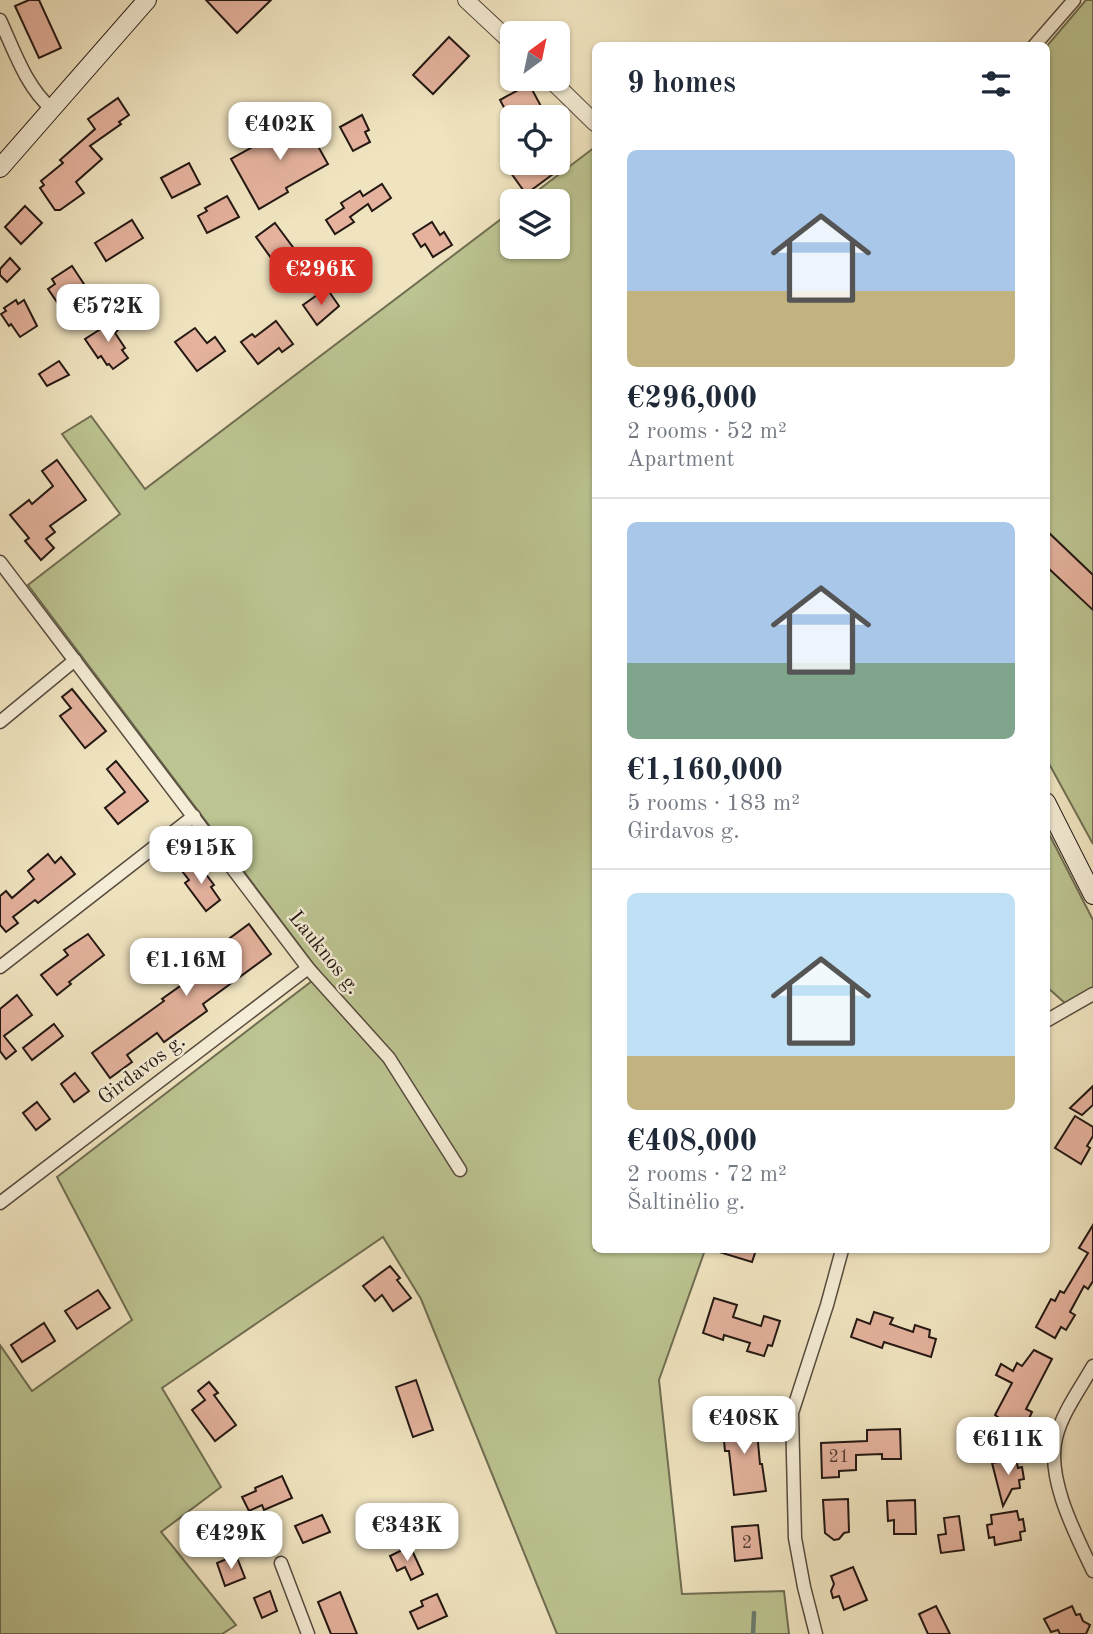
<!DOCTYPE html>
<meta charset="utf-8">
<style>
:root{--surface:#fff;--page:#f2f2f3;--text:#1f2937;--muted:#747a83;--line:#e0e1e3;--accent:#d93025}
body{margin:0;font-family:"Old Standard TT",serif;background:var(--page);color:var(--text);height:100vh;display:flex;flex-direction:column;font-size:26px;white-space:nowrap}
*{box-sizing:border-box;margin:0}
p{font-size:23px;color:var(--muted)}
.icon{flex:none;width:38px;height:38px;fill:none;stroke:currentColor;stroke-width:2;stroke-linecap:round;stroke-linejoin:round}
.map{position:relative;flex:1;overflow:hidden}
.details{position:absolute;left:592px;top:42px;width:458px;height:1211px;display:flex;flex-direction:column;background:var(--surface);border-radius:10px;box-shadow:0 2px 5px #0004}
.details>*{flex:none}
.needle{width:46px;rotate:33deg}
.buttons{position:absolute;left:500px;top:21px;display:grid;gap:14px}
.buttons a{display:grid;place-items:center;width:70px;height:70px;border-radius:10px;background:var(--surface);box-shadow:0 2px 5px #0004;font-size:35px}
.price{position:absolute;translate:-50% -60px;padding:0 16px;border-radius:14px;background:#fff;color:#222;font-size:23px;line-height:46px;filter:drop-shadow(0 2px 4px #0008)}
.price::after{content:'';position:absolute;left:50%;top:42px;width:21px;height:16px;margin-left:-10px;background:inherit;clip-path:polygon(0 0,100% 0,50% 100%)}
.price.active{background:var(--accent);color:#fff}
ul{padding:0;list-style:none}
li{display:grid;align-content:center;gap:14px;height:371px;padding:0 35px}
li+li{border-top:2px solid var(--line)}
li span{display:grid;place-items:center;height:217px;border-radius:10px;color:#555}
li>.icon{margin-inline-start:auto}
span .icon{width:126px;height:126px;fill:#fffc;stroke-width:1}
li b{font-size:30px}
h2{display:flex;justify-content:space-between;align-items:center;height:84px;padding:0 35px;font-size:30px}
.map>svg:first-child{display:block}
.green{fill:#bcc491;stroke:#706e52;stroke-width:2}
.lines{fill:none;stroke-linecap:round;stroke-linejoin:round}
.stream{stroke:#6b7c6f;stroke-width:4.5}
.building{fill:#e4b29d;stroke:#241813;stroke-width:2}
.minor-casing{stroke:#574b3e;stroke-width:15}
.tertiary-casing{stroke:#574b3e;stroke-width:18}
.secondary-casing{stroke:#241813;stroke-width:20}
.minor{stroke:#f5edd6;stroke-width:12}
.tertiary{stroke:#f5edd6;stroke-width:16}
.secondary{stroke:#f5edd6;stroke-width:18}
.labels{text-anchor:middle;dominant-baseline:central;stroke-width:5;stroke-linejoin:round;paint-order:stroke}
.number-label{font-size:18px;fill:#543e36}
.street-label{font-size:21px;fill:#241813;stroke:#f5edd6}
</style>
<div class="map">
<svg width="1093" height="1634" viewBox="0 0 1093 1634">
<rect width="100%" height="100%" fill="#f0e4c0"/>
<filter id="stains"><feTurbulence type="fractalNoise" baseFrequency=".00286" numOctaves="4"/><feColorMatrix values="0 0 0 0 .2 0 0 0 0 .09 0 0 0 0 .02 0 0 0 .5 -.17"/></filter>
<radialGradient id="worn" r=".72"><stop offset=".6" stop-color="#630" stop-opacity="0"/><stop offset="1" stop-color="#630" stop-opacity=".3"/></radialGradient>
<g class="green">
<polygon points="1086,0 1093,0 1093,844 1047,760 1046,47"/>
<polygon points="595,147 595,1250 705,1250 659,1380 682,1594 784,1591 789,1634 557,1634 421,1299 383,1237 162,1388 221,1487 161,1532 236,1625 222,1634 0,1634 0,1345 32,1391 132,1320 57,1177 321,974 28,585 120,514 62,434 91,416 145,489 513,210 513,247 558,247 558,201 524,201"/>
<polygon points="1046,828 1093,920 1093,989 1066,1004 1047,987"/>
</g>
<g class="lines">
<polyline class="stream" points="753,1634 754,1613"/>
</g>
<g class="building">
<polygon points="29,0 39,0 61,48 39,58 15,6"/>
<polygon points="206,0 271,0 237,33"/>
<polygon points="449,37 469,56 433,94 413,75"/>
<polygon points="529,84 542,108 525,117 509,117 500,100"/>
<polygon points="118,98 129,115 119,122 121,124 90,146 102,159 76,182 84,193 60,210 55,210 40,188 44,185 41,181 63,163 60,160 95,129 88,119"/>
<polygon points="300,114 328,164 286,188 288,192 259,209 231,159 274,135 271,131"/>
<polygon points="362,115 369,130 365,132 370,142 353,151 340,127"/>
<polygon points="189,163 200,184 172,198 161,178"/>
<polygon points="525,163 568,163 526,194 511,173"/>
<polygon points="382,184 391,198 372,211 368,204 350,217 354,222 335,234 326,220 344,208 341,203 352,196 360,191 363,196"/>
<polygon points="227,196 239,217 207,233 198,216 207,211 205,208"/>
<polygon points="25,206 42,223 21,244 5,227"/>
<polygon points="132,220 143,238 106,261 95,243"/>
<polygon points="432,222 440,235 444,232 452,245 433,257 425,244 421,247 413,234"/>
<polygon points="275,223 298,254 286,263 284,260 276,265 256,237"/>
<polygon points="10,258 20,269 7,282 0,275 0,269"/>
<polygon points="72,266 84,284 78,287 88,303 77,310 67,295 57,302 48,289 55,284 52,279"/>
<polygon points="328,290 339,306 317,325 303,305 320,293 321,295"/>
<polygon points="16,300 18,304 24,300 37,326 20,337 11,324 9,326 1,314 6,311 4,308"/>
<polygon points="109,317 118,330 115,333 125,348 122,350 128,358 113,369 109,364 107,365 101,356 98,358 85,339 99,330 96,326"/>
<polygon points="276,321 293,344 282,352 279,348 258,364 241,342 252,334 255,337"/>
<polygon points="195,328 207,343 215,337 225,351 197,371 175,342"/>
<polygon points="59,361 69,375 47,386 39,374"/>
<polygon points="57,460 86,500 50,526 55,532 46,539 54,548 41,560 25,541 29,538 10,515 29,500 32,504 53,486 42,471"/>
<polygon points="1046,530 1093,575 1093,610 1046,566"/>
<polygon points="72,689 106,731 85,748 60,716 71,708 62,697"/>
<polygon points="116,761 148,801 118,824 105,808 125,792 107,769"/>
<polygon points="48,854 55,863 61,857 75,874 38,903 35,900 13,917 18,923 6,932 0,925 0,896 6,891 12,898 34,879 28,871"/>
<polygon points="196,861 214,885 211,887 220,900 206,911 185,883 189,880 182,871"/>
<polygon points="249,924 271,954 203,1004 207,1011 164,1042 157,1033 127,1055 132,1062 110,1078 92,1053 164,1001 162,999 197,974 192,966"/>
<polygon points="88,934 104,955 69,982 71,984 57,995 41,975 68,955 64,950"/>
<polygon points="17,995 32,1015 4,1036 16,1051 6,1059 0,1051 0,1009"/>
<polygon points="54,1024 63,1036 32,1060 23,1048"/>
<polygon points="75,1073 89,1091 74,1102 61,1084"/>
<polygon points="1093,1086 1093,1105 1082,1115 1070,1108"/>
<polygon points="37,1102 50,1119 36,1130 23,1113"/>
<polygon points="1075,1116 1093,1127 1093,1136 1087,1146 1090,1148 1081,1164 1055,1148"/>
<polygon points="1093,1225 1093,1281 1088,1289 1084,1286 1070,1312 1075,1315 1066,1330 1061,1327 1055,1338 1036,1327 1051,1299 1055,1301 1060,1291 1064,1293 1088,1253 1079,1248"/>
<polygon points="720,1250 756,1250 752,1262 719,1252"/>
<polygon points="390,1266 400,1278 397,1280 411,1298 393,1311 382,1295 375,1301 363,1286"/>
<polygon points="98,1290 110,1308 77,1329 65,1311"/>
<polygon points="714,1298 737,1305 733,1317 761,1326 764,1316 780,1321 772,1346 768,1345 764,1356 747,1351 750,1343 724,1335 723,1340 703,1333"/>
<polygon points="874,1312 893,1318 890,1324 913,1332 915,1325 930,1330 929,1337 936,1339 931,1357 884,1342 882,1348 851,1337 857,1319 870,1324"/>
<polygon points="44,1323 55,1341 22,1362 11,1345"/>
<polygon points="1034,1350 1052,1359 1026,1409 1032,1412 1026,1425 1020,1426 1016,1433 1006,1428 1001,1430 993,1426 998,1417 995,1415 1012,1383 996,1375 1001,1364 1013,1371 1017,1363 1022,1366"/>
<polygon points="416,1380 433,1430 413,1437 396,1387"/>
<polygon points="209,1382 218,1393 214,1395 236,1425 215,1441 192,1410 205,1400 198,1391"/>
<polygon points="752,1418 753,1432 757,1432 760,1464 762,1464 766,1491 734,1495 729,1451 725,1451 722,1420"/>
<polygon points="900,1429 901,1459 882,1459 882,1454 856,1455 856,1470 839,1471 839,1477 822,1478 821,1443 867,1441 867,1430"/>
<polygon points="1016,1459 1018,1468 1022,1467 1024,1479 1019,1480 1020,1488 1012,1489 1003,1506 992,1463"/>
<polygon points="282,1476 292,1498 264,1510 262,1505 249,1511 242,1497 256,1491 255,1488"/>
<polygon points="848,1499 849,1532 844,1533 839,1539 834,1540 825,1533 823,1500"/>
<polygon points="915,1500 916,1534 894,1534 894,1520 888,1521 887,1501"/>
<polygon points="1017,1511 1019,1520 1023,1519 1025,1531 1020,1532 1021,1540 995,1545 994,1537 989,1538 987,1525 992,1524 991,1515"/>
<polygon points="322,1515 330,1532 303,1543 295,1526"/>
<polygon points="959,1516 964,1550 941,1553 938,1535 946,1534 944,1518"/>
<polygon points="758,1525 762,1558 735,1561 732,1527"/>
<polygon points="410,1546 423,1574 411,1580 405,1567 397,1571 390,1556"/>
<polygon points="236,1555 245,1578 225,1586 217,1563"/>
<polygon points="853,1567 867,1600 844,1610 839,1596 833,1598 831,1591 834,1584 831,1576"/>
<polygon points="270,1591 277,1611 262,1618 254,1598"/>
<polygon points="340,1592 357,1634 331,1634 318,1602"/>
<polygon points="437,1594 447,1616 418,1629 410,1612 423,1606 421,1601"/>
<polygon points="936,1606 950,1634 928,1634 919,1614"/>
<polygon points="1072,1606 1076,1615 1080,1614 1083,1621 1090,1625 1086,1634 1060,1634 1058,1630 1051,1632 1044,1619"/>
</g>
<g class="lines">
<defs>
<g id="minor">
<path d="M0,20C14,50 26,87 52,109"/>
<polyline points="1034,46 1074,0"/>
<polyline points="0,562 308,968 389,1058 460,1170"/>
<polyline points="0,722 75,660"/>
<polyline points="0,967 194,816"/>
<polyline points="1046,1021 1093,994"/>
<polyline points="0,1203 308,968"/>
<path d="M1093,1366C1080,1389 1062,1413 1056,1438C1046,1479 1076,1535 1093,1571"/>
<polyline points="281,1563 308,1634"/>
<polyline points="816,1634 804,1587 795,1538 792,1413 827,1305 842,1250"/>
</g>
<g id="tertiary">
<polyline points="466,0 513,44"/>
<polyline points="550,79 595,123"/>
</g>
<g id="secondary">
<polyline points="0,168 147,0"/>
<polyline points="1046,802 1093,895"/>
</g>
</defs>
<use href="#minor" class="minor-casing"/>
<use href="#tertiary" class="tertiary-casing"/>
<use href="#secondary" class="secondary-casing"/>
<use href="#minor" class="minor"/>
<use href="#tertiary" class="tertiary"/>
<use href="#secondary" class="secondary"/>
</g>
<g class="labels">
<g class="number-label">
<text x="839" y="1457">21</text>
<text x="747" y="1543">2</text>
</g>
<g class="street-label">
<text transform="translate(324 953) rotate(51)">Lauknos g.</text>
<text transform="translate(142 1070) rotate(-37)">Girdavos g.</text>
</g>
</g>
<rect width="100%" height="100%" filter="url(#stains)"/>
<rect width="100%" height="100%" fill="url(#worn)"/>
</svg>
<div class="buttons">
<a><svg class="needle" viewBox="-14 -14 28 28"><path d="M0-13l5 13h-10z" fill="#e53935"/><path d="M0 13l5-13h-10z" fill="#747a83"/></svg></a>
<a><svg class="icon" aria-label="locate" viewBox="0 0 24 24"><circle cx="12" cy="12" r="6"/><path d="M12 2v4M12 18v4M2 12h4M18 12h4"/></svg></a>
<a><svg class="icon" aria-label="layers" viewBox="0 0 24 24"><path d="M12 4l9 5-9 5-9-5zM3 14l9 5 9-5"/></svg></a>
</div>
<b class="price" style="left:280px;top:162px">€402K</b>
<b class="price active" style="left:321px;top:307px">€296K</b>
<b class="price" style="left:108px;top:344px">€572K</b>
<b class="price" style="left:201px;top:886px">€915K</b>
<b class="price" style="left:186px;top:998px">€1.16M</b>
<b class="price" style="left:744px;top:1456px">€408K</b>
<b class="price" style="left:1008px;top:1477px">€611K</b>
<b class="price" style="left:407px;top:1563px">€343K</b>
<b class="price" style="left:231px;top:1571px">€429K</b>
<section class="details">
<h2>9 homes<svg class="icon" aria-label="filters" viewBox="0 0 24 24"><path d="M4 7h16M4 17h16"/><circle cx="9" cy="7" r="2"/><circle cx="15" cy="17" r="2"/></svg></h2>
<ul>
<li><span style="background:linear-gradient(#a9c7e8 65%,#c2b280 0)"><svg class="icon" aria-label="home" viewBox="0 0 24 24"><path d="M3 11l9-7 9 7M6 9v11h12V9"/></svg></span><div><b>€296,000</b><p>2 rooms · 52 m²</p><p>Apartment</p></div></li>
<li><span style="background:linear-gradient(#a9c7e8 65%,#7fa58c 0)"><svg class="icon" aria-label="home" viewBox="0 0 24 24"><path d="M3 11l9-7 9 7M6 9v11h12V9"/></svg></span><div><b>€1,160,000</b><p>5 rooms · 183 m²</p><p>Girdavos g.</p></div></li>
<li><span style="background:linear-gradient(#bfe0f5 75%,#c2b280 0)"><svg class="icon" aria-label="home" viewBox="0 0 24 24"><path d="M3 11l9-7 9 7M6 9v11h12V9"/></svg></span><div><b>€408,000</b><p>2 rooms · 72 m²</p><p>Šaltinėlio g.</p></div></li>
</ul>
</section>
</div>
